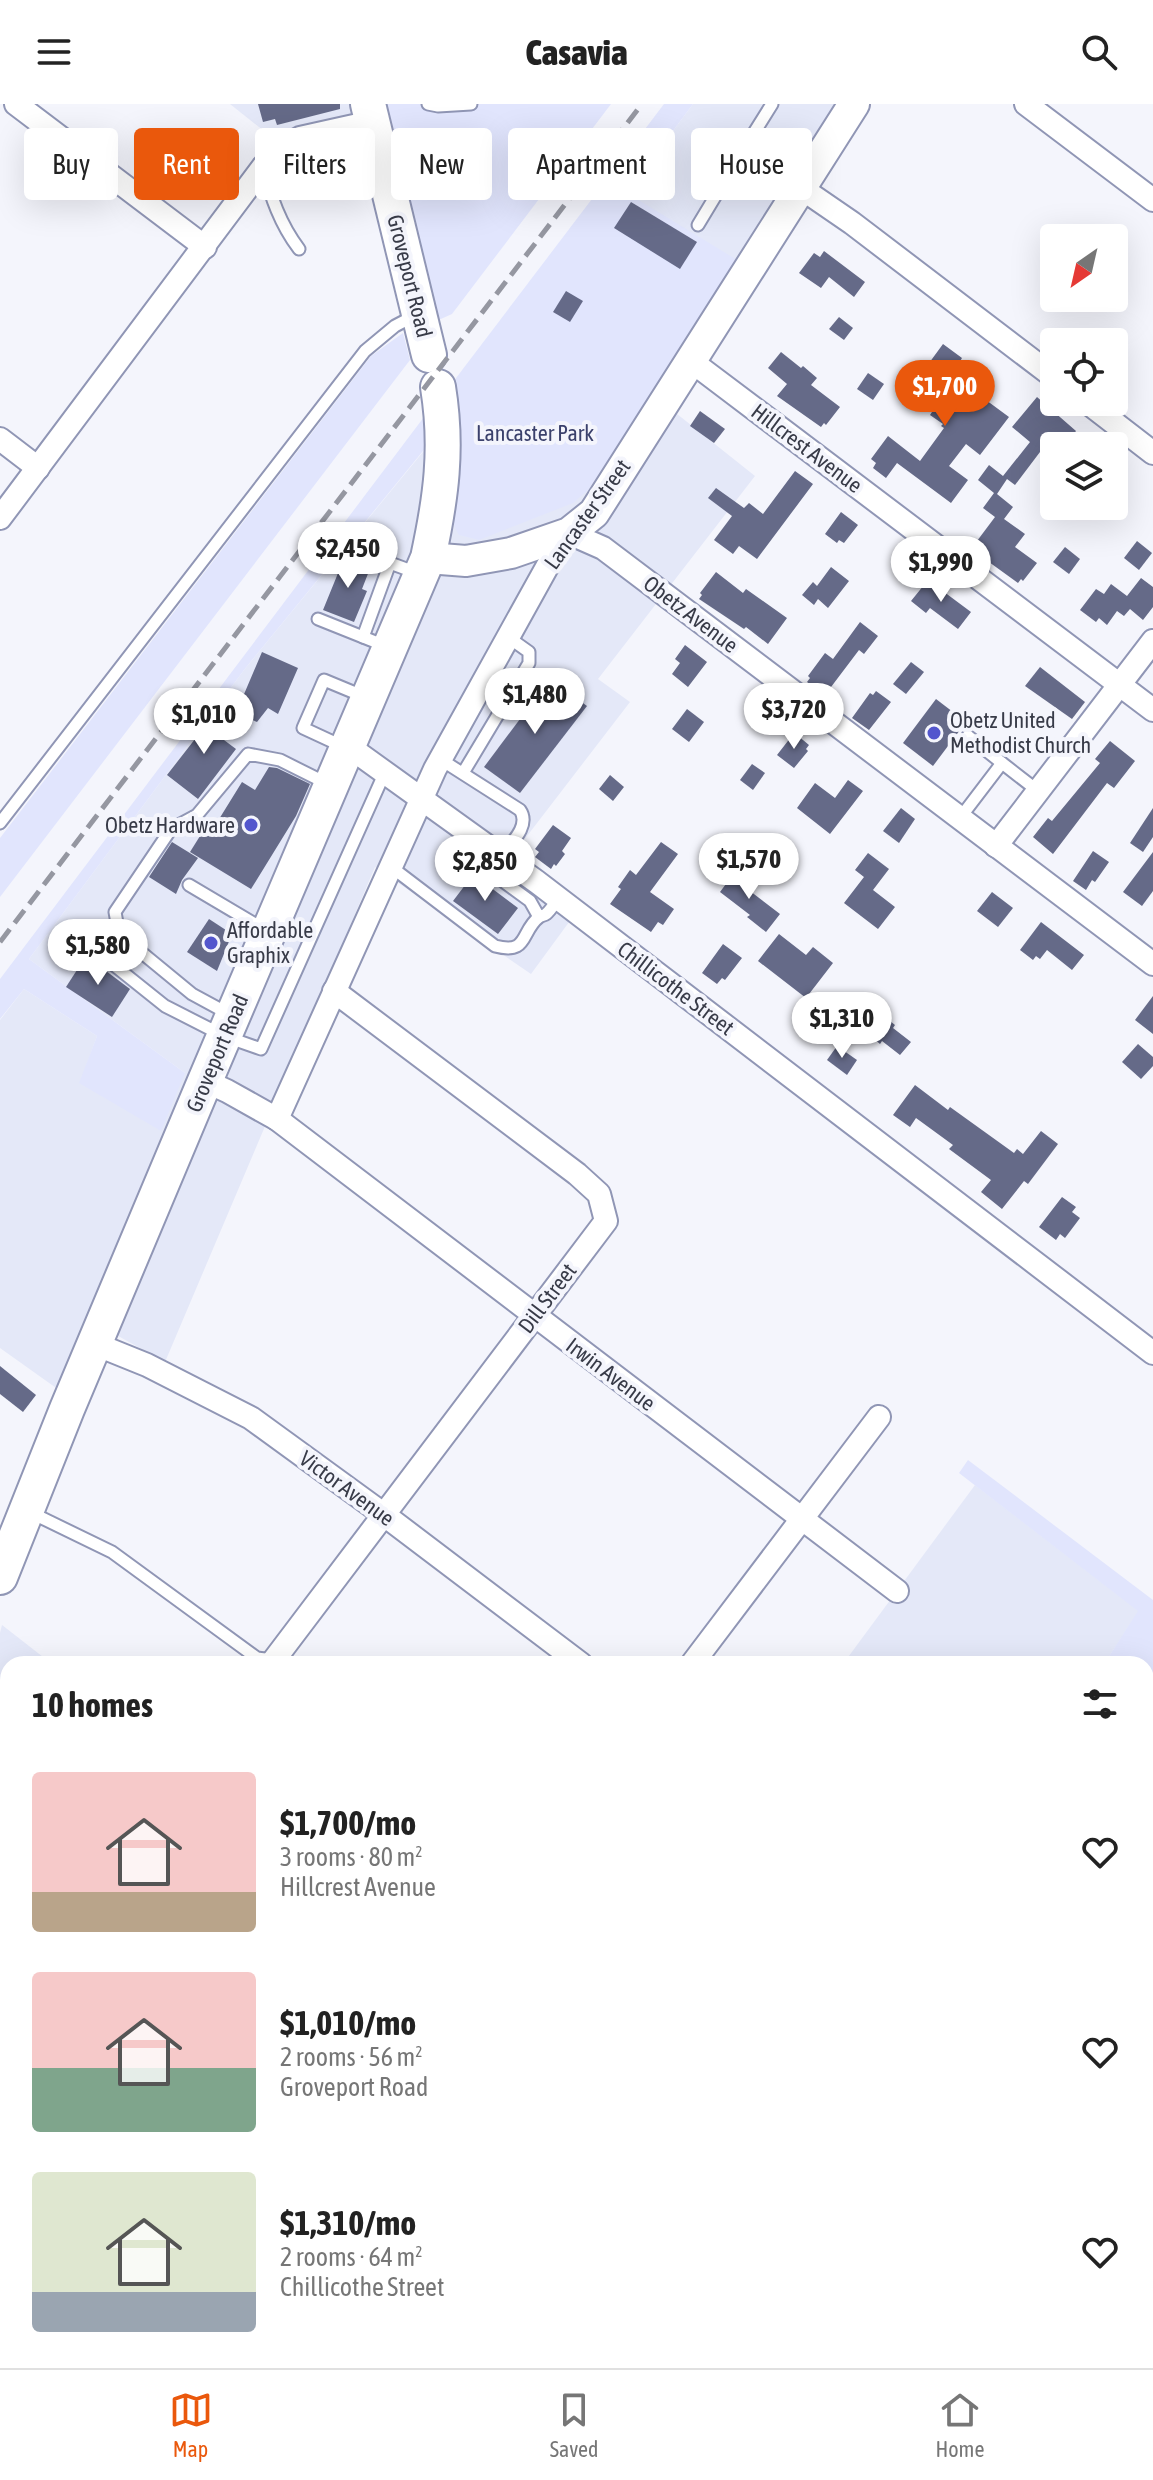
<!DOCTYPE html>
<meta charset="utf-8">
<style>
:root{--surface:#fff;--page:#f6f6f6;--text:#222;--muted:#767676;--line:#e0e0e0;--accent:#ea580c}
body{margin:0;font-family:"Asap Condensed",sans-serif;background:var(--page);color:var(--text);height:100vh;display:flex;flex-direction:column;font-size:30px;white-space:nowrap}
*{box-sizing:border-box;margin:0}
p{font-size:26px;color:var(--muted)}
.icon{flex:none;width:44px;height:44px;fill:none;stroke:currentColor;stroke-width:2;stroke-linecap:round;stroke-linejoin:round}
.map{position:relative;flex:1;overflow:hidden}
.sheet{position:absolute;left:0px;top:1552px;width:1154px;height:712px;display:flex;flex-direction:column;background:var(--surface);border-radius:24px 24px 0 0;box-shadow:0 8px 32px #0002}
.sheet>*{flex:none}
.banner{position:absolute;left:24px;top:24px;width:1106px;height:72px;display:flex;gap:16px}
.needle{width:52px;rotate:214deg}
.tools{position:absolute;left:1040px;top:120px;display:grid;gap:16px}
.tools a{display:grid;place-items:center;width:88px;height:88px;border-radius:8px;background:var(--surface);box-shadow:0 8px 32px #0002;font-size:40px}
.price{position:absolute;translate:-50% -68px;padding:0 18px;border-radius:28px;background:#fff;color:#222;font-size:26px;line-height:52px;filter:drop-shadow(0 2px 4px #0008)}
.price::after{content:'';position:absolute;left:50%;top:48px;width:24px;height:18px;margin-left:-12px;background:inherit;clip-path:polygon(0 0,100% 0,50% 100%)}
.price.on{background:var(--accent);color:#fff}
ul{padding:0;list-style:none}
li{display:flex;align-items:center;gap:24px;height:200px;padding:0 32px}
li span{display:grid;place-items:center;flex:none;width:224px;height:160px;border-radius:8px;color:#555}
li>.icon{margin-inline-start:auto}
span .icon{width:96px;height:96px;fill:#fffc;stroke-width:1}
li b{font-size:34px}
h2{display:flex;justify-content:space-between;align-items:center;height:96px;padding:0 32px;font-size:34px}
.tag{padding:0 28px;border-radius:8px;background:var(--surface);box-shadow:0 8px 32px #0002;font-size:28px;line-height:72px}
.tag.on{background:var(--accent);color:#fff}
header{display:flex;justify-content:space-between;align-items:center;height:104px;padding:0 32px;background:var(--surface);font-size:36px;font-weight:800}
.dock{display:flex;justify-content:space-around;align-items:center;height:112px;border-top:2px solid var(--line);background:var(--surface);font-size:22px;color:var(--muted)}
.dock a{display:grid;justify-items:center;gap:4px}
.dock .on{color:var(--accent)}
.map>svg:first-child{display:block}
.built{fill:#e4e8f8}
.green{fill:#e1e5fd}
.building{fill:#656a88}
.lines{fill:none;stroke-linecap:round;stroke-linejoin:round}
.lane-casing{stroke:#9096b5;stroke-width:15}
.street-casing{stroke:#9096b5;stroke-width:26}
.secondary-casing{stroke:#9096b5;stroke-width:34}
.primary-casing{stroke:#9096b5;stroke-width:38}
.lane{stroke:#fff;stroke-width:11}
.street{stroke:#fff;stroke-width:22}
.secondary{stroke:#fff;stroke-width:30}
.primary{stroke:#fff;stroke-width:34}
.rail{stroke:#9597a1;stroke-width:5;stroke-dasharray:16 8;stroke-linecap:butt}
.poi-dot{fill:#5356cd;stroke:#f4f5fc;stroke-width:3}
.labels{text-anchor:middle;dominant-baseline:central;stroke-width:8;stroke-linejoin:round;paint-order:stroke}
.street-label{font-size:22px;fill:#383b48;stroke:#f4f5fc}
.park-label{font-size:22px;fill:#3b416c;stroke:#f4f5fc}
.poi-label{font-size:22px;fill:#383b48;stroke:#f4f5fc;text-anchor:start}
</style>
<header><svg class="icon" aria-label="menu" viewBox="0 0 24 24"><path d="M4 6h16M4 12h16M4 18h16"/></svg>Casavia<svg class="icon" aria-label="search" viewBox="0 0 24 24"><circle cx="10" cy="10" r="6"/><path d="M15 15l6 6"/></svg></header>
<div class="map">
<svg width="1153" height="2264" viewBox="0 0 1153 2264">
<rect width="100%" height="100%" fill="#f4f5fc"/>
<g class="built">
<polygon points="230,0 380,0 359,33 289,47"/>
<polygon points="693,0 842,0 657,294 755,372 598,575 630,598 514,749 583,799 531,870 375,763 165,1258 111,1228 59,1286 0,1244 0,916 24,885 97,932 80,979 185,969 29,855 244,566 459,304 627,89"/>
<polygon points="975,1381 1139,1507 1104,1560 843,1560"/>
<polygon points="2,1521 52,1560 8,1560 8,1824 0,1818 0,1529"/>
</g>
<g class="green">
<polygon points="380,0 611,0 452,210 434,218"/>
<path d="M664,0H693L627,89L742,159L588,386L573,399L479,436L459,431C443,406 457,373 459,346C461,323 458,301 453,278Z"/>
<polygon points="403,229 410,256 0,793 0,734 371,252"/>
<polygon points="424,313 432,336 244,566 29,855 185,969 161,1027 79,979 97,932 24,885 0,915 0,875"/>
<polygon points="968,1356 1153,1496 1153,1901 1146,1895 1146,1560 1104,1560 1138,1507 959,1369"/>
<polygon points="0,1818 8,1824 8,1938 0,1933"/>
</g>
<g class="building">
<polygon points="258,0 340,0 340,5 277,21 275,15 263,18"/>
<polygon points="631,98 697,138 680,165 614,124"/>
<polygon points="824,147 865,178 854,193 829,173 821,184 799,169 814,149 820,153"/>
<polygon points="566,187 583,197 570,218 553,208"/>
<polygon points="839,213 853,224 844,236 829,225"/>
<polygon points="943,240 962,254 952,271 1009,313 980,351 966,340 949,362 968,376 951,399 897,359 886,374 873,364 876,359 871,355 888,332 920,357 944,324 941,322 943,320 930,311 938,299 913,281"/>
<polygon points="781,248 801,264 803,262 817,274 811,281 840,303 826,321 824,319 821,323 777,292 787,280 768,264"/>
<polygon points="868,269 884,280 873,296 857,285"/>
<polygon points="1037,293 1076,327 1065,342 1054,342 1054,358 1040,348 1015,381 1007,375 997,390 1013,403 1004,415 1025,430 1015,443 1037,459 1023,477 1021,475 1018,479 971,445 995,413 983,404 994,389 978,376 989,361 1003,372 1030,338 1012,323"/>
<polygon points="700,307 725,325 714,339 690,322"/>
<polygon points="795,367 813,380 757,455 739,442 733,450 714,436 732,412 708,394 716,384 744,404 749,399 763,410"/>
<polygon points="841,408 858,421 844,439 839,436 837,439 825,430"/>
<polygon points="1137,437 1152,449 1139,466 1124,454"/>
<polygon points="1065,443 1080,455 1069,470 1053,458"/>
<polygon points="345,452 371,462 362,485 367,487 354,518 323,506"/>
<polygon points="831,463 849,477 828,504 818,495 814,501 802,491 813,478 817,482"/>
<polygon points="716,468 743,489 746,485 787,514 768,540 746,523 744,525 699,495 702,491 700,489"/>
<polygon points="1141,474 1153,483 1153,503 1143,516 1130,505 1124,512 1117,507 1107,521 1099,514 1096,518 1080,506 1096,485 1104,490 1111,480 1127,492"/>
<polygon points="928,476 971,508 958,525 930,504 926,509 911,497"/>
<polygon points="860,518 878,532 864,550 859,546 828,587 825,585 822,589 807,578 810,574 808,572 825,549 833,555"/>
<polygon points="685,541 707,558 688,583 672,570 680,559 675,555"/>
<polygon points="262,548 298,564 278,610 268,604 257,618 236,609"/>
<polygon points="911,558 924,568 906,590 893,580"/>
<polygon points="1040,563 1085,598 1072,615 1025,582"/>
<polygon points="550,575 587,602 520,689 484,663"/>
<polygon points="876,587 891,598 869,626 852,614 870,589 873,591"/>
<polygon points="936,595 966,618 933,662 903,639"/>
<polygon points="220,603 235,614 220,633 236,645 198,695 167,671"/>
<polygon points="687,605 704,618 689,638 672,625"/>
<polygon points="797,631 809,641 806,645 808,647 794,664 777,651 791,633 793,635"/>
<polygon points="1110,637 1135,657 1114,684 1107,679 1053,750 1033,733 1048,714 1052,717 1100,659 1095,655"/>
<polygon points="752,660 765,669 753,686 740,676"/>
<polygon points="269,663 277,664 310,680 296,712 251,785 190,748 210,716 216,720 242,678 255,686"/>
<polygon points="610,671 624,683 613,697 599,685"/>
<polygon points="848,676 863,687 830,730 797,704 815,679 835,694"/>
<polygon points="901,704 915,715 899,739 883,727"/>
<polygon points="1153,704 1153,733 1143,748 1130,739"/>
<polygon points="553,721 571,734 562,747 565,750 556,762 554,760 551,765 535,753 539,748 535,745"/>
<polygon points="172,738 198,754 182,776 176,790 149,773"/>
<polygon points="661,738 678,750 650,788 674,805 663,821 658,818 651,828 610,800 621,785 618,783 630,766 636,771"/>
<polygon points="1093,747 1109,758 1095,778 1092,776 1086,786 1073,777"/>
<polygon points="1153,748 1153,787 1142,802 1123,788"/>
<polygon points="868,749 889,765 873,786 895,803 878,825 844,799 864,773 855,766"/>
<polygon points="737,765 756,780 750,787 780,810 766,828 747,813 750,811 720,788"/>
<polygon points="475,768 492,781 490,783 518,804 498,830 453,797"/>
<polygon points="992,788 1013,804 998,823 977,807"/>
<polygon points="209,815 232,830 217,867 187,848"/>
<polygon points="1041,818 1084,851 1072,866 1047,846 1040,855 1036,852 1033,856 1020,846"/>
<polygon points="779,830 806,851 813,843 833,859 806,894 758,857"/>
<polygon points="723,840 742,854 725,876 722,874 717,880 702,869"/>
<polygon points="86,852 130,885 112,913 66,883"/>
<polygon points="1153,892 1153,930 1135,916"/>
<polygon points="879,908 895,921 893,924 911,938 900,951 882,937 880,940 864,926"/>
<polygon points="1138,940 1153,953 1153,962 1141,975 1122,958"/>
<polygon points="837,942 857,956 847,971 827,956"/>
<polygon points="915,981 948,1006 950,1003 1014,1049 1017,1045 1023,1050 1041,1027 1058,1040 1028,1080 1024,1077 1002,1105 981,1088 991,1076 949,1045 953,1041 916,1014 910,1023 893,1011"/>
<polygon points="1062,1093 1076,1103 1072,1108 1080,1114 1065,1134 1060,1130 1056,1136 1039,1123"/>
<polygon points="0,1262 36,1291 23,1308 0,1290"/>
</g>
<g class="lines">
<defs>
<g id="lane">
<polyline points="428,0 438,2 471,0"/>
<polyline points="772,0 742,48 799,83"/>
<path d="M263,63C271,93 280,120 299,145"/>
<polyline points="698,121 742,48"/>
<polyline points="359,443 390,459"/>
<polyline points="318,515 363,533"/>
<polyline points="388,543 363,533 390,459 417,469"/>
<polyline points="968,632 1002,659"/>
<polyline points="344,643 303,624 324,576 365,593"/>
<path d="M440,655L520,706C531,722 510,740 501,752"/>
<polyline points="463,669 529,559 529,548 508,533"/>
<polyline points="960,714 1002,659 1038,687"/>
<polyline points="0,719 365,247 395,222 414,212"/>
<polyline points="494,747 485,764 530,797 539,813"/>
<path d="M390,762L495,842C529,851 520,828 539,813C541,811 544,812 546,810C550,807 555,799 558,795"/>
<polyline points="189,781 265,826"/>
<polyline points="100,850 165,902 224,932 261,945 385,668"/>
<polyline points="229,910 192,890 119,830 115,808 171,725 197,711 248,650 280,656 328,680"/>
<polyline points="30,1411 42,1414 112,1448 257,1554 273,1556"/>
<polyline points="0,1667 8,1670"/>
<polyline points="1146,1722 1153,1727"/>
<polyline points="0,2044 8,2050"/>
</g>
<g id="street">
<polyline points="16,0 205,143"/>
<polyline points="1026,0 1153,96"/>
<polyline points="801,84 852,119 1054,273"/>
<polyline points="691,257 1153,606"/>
<polyline points="1087,298 1153,349"/>
<polyline points="0,335 38,364"/>
<polyline points="0,414 263,63 279,46 300,34 372,18"/>
<polyline points="348,642 537,778 1153,1249"/>
<polyline points="996,742 1153,537"/>
<polyline points="205,977 227,987 277,1015 897,1487"/>
<polyline points="277,1015 435,665 547,463 569,429 603,444 1153,860"/>
<polyline points="95,1240 147,1261 251,1314 383,1410 581,1560"/>
<polyline points="271,1560 606,1117 599,1090 577,1070 334,887"/>
<polyline points="692,1560 879,1313"/>
<polyline points="1146,2054 1153,2060"/>
<polyline points="1018,2256 1028,2264"/>
<polyline points="266,2264 272,2256"/>
<polyline points="571,2264 577,2256"/>
<polyline points="877,2264 883,2256"/>
</g>
<polyline id="secondary" points="428,454 466,457 511,449 569,429 594,409 854,0"/>
<g id="primary">
<polyline points="368,0 429,251"/>
<path d="M0,1473L67,1305L205,977L428,454C441,394 448,344 438,283"/>
</g>
</defs>
<use href="#lane" class="lane-casing"/>
<use href="#street" class="street-casing"/>
<use href="#secondary" class="secondary-casing"/>
<use href="#primary" class="primary-casing"/>
<use href="#lane" class="lane"/>
<use href="#street" class="street"/>
<use href="#secondary" class="secondary"/>
<use href="#primary" class="primary"/>
<polyline class="rail" points="0,838 642,0"/>
</g>
<g class="poi-dot">
<circle cx="934" cy="629" r="8"/>
<circle cx="251" cy="721" r="8"/>
<circle cx="211" cy="839" r="8"/>
</g>
<g class="labels">
<g class="street-label">
<text transform="translate(410 172) rotate(76)">Groveport Road</text>
<text transform="translate(807 344) rotate(37)">Hillcrest Avenue</text>
<text transform="translate(587 410) rotate(-54)">Lancaster Street</text>
<text transform="translate(691 510) rotate(37)">Obetz Avenue</text>
<text transform="translate(676 884) rotate(37)">Chillicothe Street</text>
<text transform="translate(217 949) rotate(-67)">Groveport Road</text>
<text transform="translate(547 1194) rotate(-53)">Dill Street</text>
<text transform="translate(611 1270) rotate(37)">Irwin Avenue</text>
<text transform="translate(347 1384) rotate(36)">Victor Avenue</text>
</g>
<g class="park-label">
<text x="535" y="329">Lancaster Park</text>
</g>
<g class="poi-label">
<text x="950" y="616">Obetz United<tspan x="950" dy="25">Methodist Church</tspan></text>
<text x="235" y="721" text-anchor="end">Obetz Hardware</text>
<text x="227" y="826">Affordable<tspan x="227" dy="25">Graphix</tspan></text>
</g>
</g>
</svg>
<div class="tools">
<a><svg class="needle" viewBox="-14 -14 28 28"><path d="M0-13l5 13h-10z" fill="#e53935"/><path d="M0 13l5-13h-10z" fill="#767676"/></svg></a>
<a><svg class="icon" aria-label="locate" viewBox="0 0 24 24"><circle cx="12" cy="12" r="6"/><path d="M12 2v4M12 18v4M2 12h4M18 12h4"/></svg></a>
<a><svg class="icon" aria-label="layers" viewBox="0 0 24 24"><path d="M12 4l9 5-9 5-9-5zM3 14l9 5 9-5"/></svg></a>
</div>
<b class="price on" style="left:945px;top:324px">$1,700</b>
<b class="price" style="left:348px;top:486px">$2,450</b>
<b class="price" style="left:941px;top:500px">$1,990</b>
<b class="price" style="left:535px;top:632px">$1,480</b>
<b class="price" style="left:794px;top:647px">$3,720</b>
<b class="price" style="left:204px;top:652px">$1,010</b>
<b class="price" style="left:749px;top:797px">$1,570</b>
<b class="price" style="left:485px;top:799px">$2,850</b>
<b class="price" style="left:98px;top:883px">$1,580</b>
<b class="price" style="left:842px;top:956px">$1,310</b>
<div class="banner">
<a class="tag">Buy</a>
<a class="tag on">Rent</a>
<a class="tag">Filters</a>
<a class="tag">New</a>
<a class="tag">Apartment</a>
<a class="tag">House</a>
</div>
<section class="sheet">
<h2>10 homes<svg class="icon" aria-label="filters" viewBox="0 0 24 24"><path d="M4 7h16M4 17h16"/><circle cx="9" cy="7" r="2"/><circle cx="15" cy="17" r="2"/></svg></h2>
<ul>
<li><span style="background:linear-gradient(#f6c9c9 75%,#b9a48a 0)"><svg class="icon" aria-label="home" viewBox="0 0 24 24"><path d="M3 11l9-7 9 7M6 9v11h12V9"/></svg></span><div><b>$1,700/mo</b><p>3 rooms · 80 m²</p><p>Hillcrest Avenue</p></div><svg class="icon" aria-label="heart" viewBox="0 0 24 24"><path d="M12 20l-8-8c-3-5 5-10 8-4 3-6 11-1 8 4z"/></svg></li>
<li><span style="background:linear-gradient(#f6c9c9 60%,#7fa58c 0)"><svg class="icon" aria-label="home" viewBox="0 0 24 24"><path d="M3 11l9-7 9 7M6 9v11h12V9"/></svg></span><div><b>$1,010/mo</b><p>2 rooms · 56 m²</p><p>Groveport Road</p></div><svg class="icon" aria-label="heart" viewBox="0 0 24 24"><path d="M12 20l-8-8c-3-5 5-10 8-4 3-6 11-1 8 4z"/></svg></li>
<li><span style="background:linear-gradient(#dfe7d0 75%,#9aa5b1 0)"><svg class="icon" aria-label="home" viewBox="0 0 24 24"><path d="M3 11l9-7 9 7M6 9v11h12V9"/></svg></span><div><b>$1,310/mo</b><p>2 rooms · 64 m²</p><p>Chillicothe Street</p></div><svg class="icon" aria-label="heart" viewBox="0 0 24 24"><path d="M12 20l-8-8c-3-5 5-10 8-4 3-6 11-1 8 4z"/></svg></li>
</ul>
</section>
</div>
<nav class="dock">
<a class="on"><svg class="icon" aria-label="map" viewBox="0 0 24 24"><path d="M3 6l6-2 6 2 6-2v14l-6 2-6-2-6 2zM9 4v14M15 6v14"/></svg>Map</a>
<a><svg class="icon" aria-label="saved" viewBox="0 0 24 24"><path d="M7 4h10v16l-5-4-5 4z"/></svg>Saved</a>
<a><svg class="icon" aria-label="home" viewBox="0 0 24 24"><path d="M3 11l9-7 9 7M6 9v11h12V9"/></svg>Home</a>
</nav>
